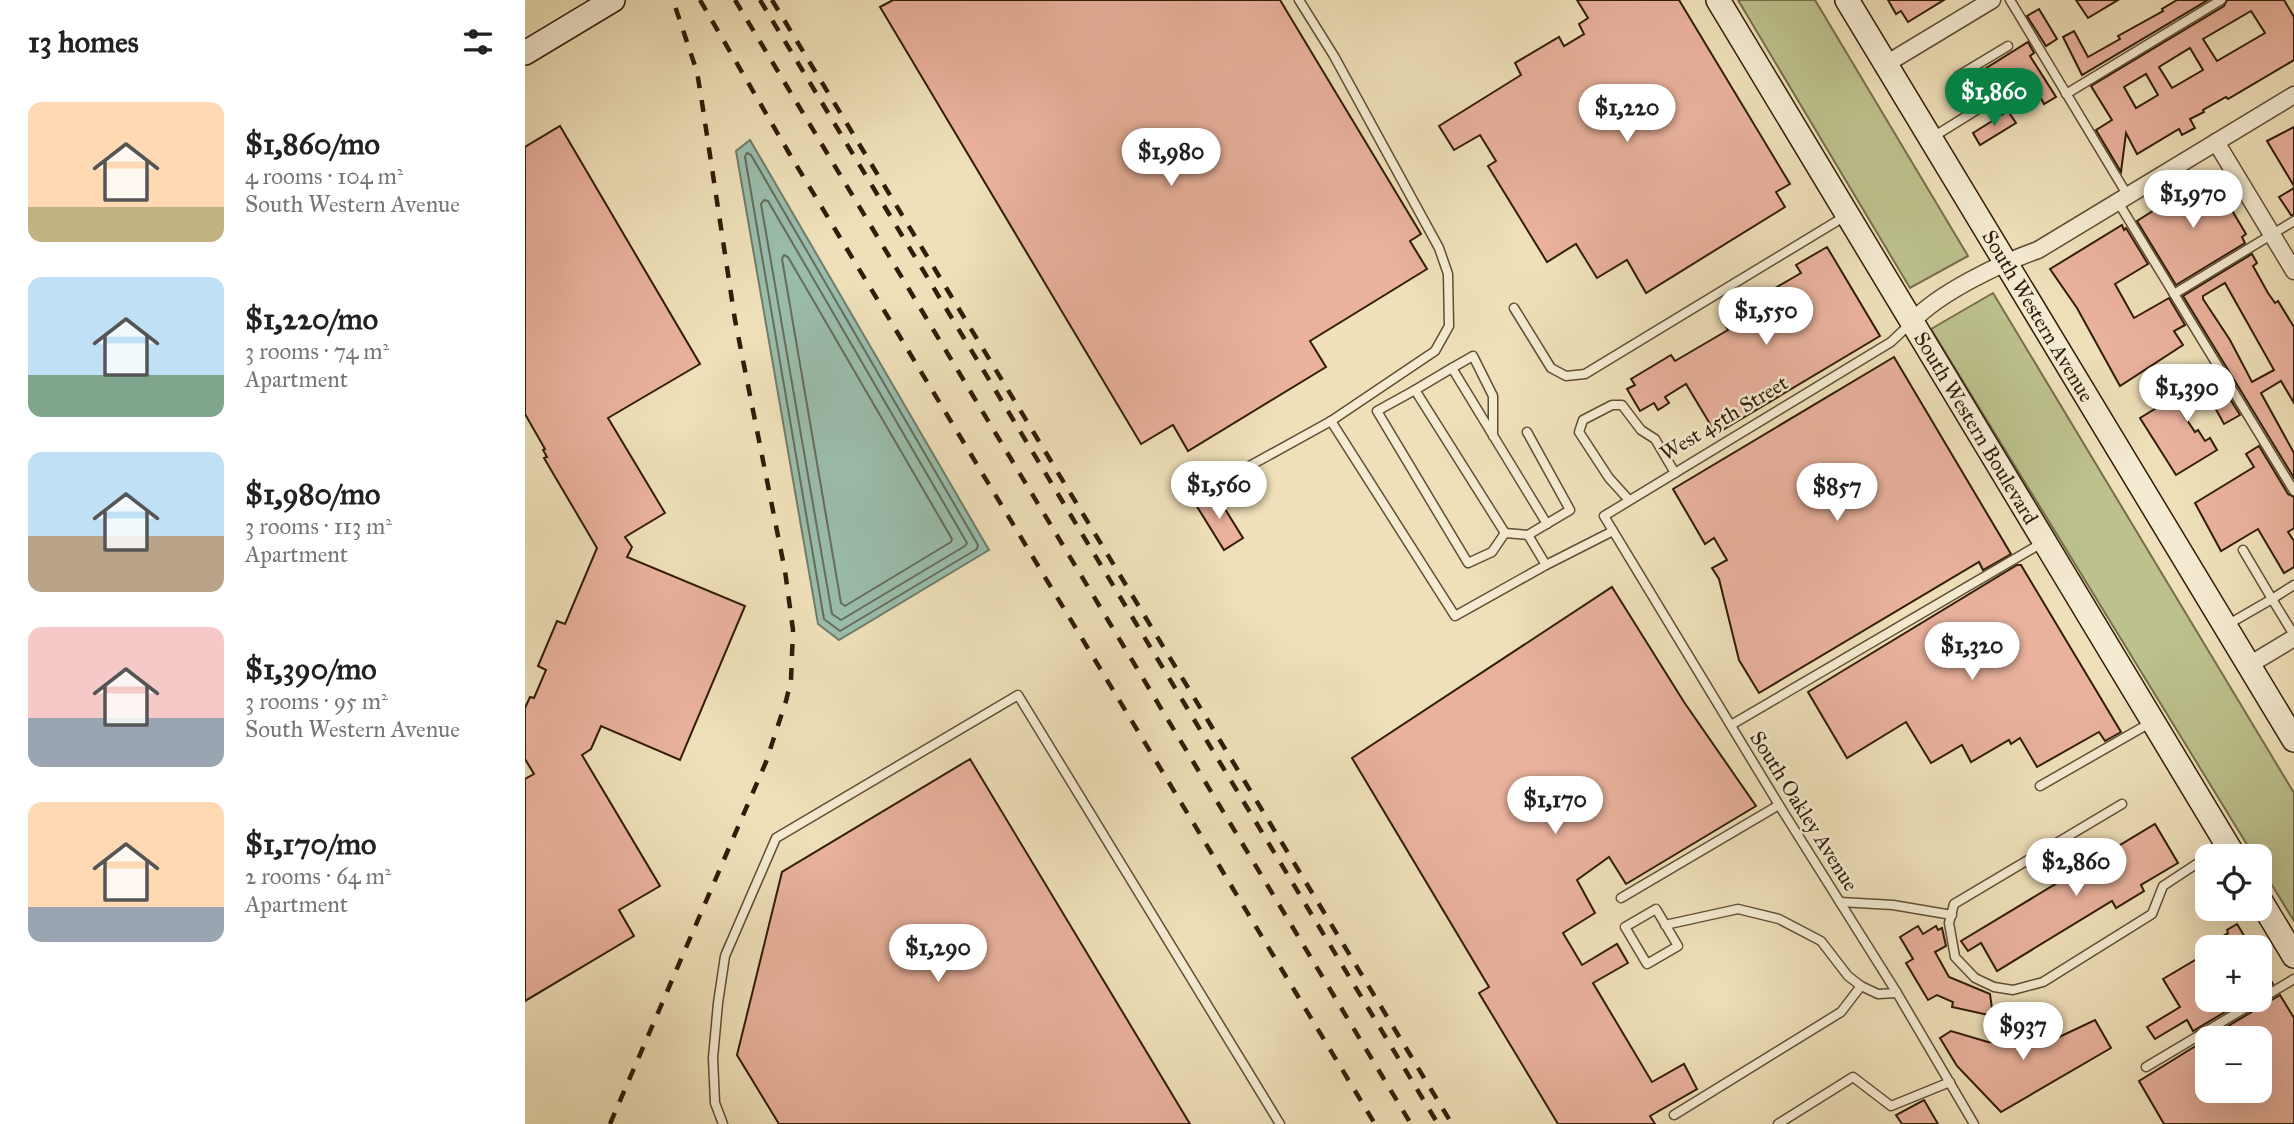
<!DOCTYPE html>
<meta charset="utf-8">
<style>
:root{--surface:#fff;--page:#f2f2f2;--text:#222;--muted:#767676;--accent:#0b8043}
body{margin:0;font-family:"IM FELL Great Primer",serif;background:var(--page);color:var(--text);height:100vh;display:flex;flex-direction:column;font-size:26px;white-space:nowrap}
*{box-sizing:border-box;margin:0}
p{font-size:23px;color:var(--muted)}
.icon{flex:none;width:38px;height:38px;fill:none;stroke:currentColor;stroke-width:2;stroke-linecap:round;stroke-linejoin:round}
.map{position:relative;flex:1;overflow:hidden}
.drawer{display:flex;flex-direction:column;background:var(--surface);width:525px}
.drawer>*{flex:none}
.controls{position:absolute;left:1670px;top:844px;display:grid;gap:14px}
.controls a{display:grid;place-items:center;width:77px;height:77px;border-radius:14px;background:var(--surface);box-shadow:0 7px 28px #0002;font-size:35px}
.price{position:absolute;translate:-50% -60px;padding:0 16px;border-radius:24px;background:#fff;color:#222;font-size:23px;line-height:46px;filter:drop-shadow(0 2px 4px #0008)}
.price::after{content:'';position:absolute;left:50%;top:42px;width:21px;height:16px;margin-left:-10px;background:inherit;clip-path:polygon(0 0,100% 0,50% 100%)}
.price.current{background:var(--accent);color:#fff}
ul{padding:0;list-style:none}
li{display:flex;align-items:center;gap:21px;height:175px;padding:0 28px}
li span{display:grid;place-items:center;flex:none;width:196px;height:140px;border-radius:14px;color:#555}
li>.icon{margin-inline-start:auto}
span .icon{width:84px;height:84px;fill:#fffc;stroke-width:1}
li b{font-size:30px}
h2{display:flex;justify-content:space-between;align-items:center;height:84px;padding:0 28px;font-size:30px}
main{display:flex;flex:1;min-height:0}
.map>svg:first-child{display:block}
.green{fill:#bcc18d;stroke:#766f4a;stroke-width:2}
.water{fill:#9abdac;stroke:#707d6a;stroke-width:2}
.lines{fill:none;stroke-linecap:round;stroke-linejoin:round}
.shore{stroke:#656d5a;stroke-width:2}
.building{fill:#eab29d;stroke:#301d08;stroke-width:2;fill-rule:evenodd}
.lane-casing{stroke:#604e34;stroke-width:11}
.street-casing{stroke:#604e34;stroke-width:19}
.secondary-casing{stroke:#301d08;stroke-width:26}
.lane{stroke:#f5ebd2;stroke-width:8}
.street{stroke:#f5ebd2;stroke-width:16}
.secondary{stroke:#f5ebd2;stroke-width:23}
.rail{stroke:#301d08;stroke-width:4.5;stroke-dasharray:12 12;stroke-linecap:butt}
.labels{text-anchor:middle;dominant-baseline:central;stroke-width:5;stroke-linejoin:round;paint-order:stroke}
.street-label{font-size:21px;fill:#301d08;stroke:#f5ebd2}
</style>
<main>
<section class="drawer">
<h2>13 homes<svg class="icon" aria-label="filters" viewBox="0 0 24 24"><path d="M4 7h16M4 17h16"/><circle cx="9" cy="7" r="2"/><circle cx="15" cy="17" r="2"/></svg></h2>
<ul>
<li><span style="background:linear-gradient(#ffd9b3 75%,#c2b280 0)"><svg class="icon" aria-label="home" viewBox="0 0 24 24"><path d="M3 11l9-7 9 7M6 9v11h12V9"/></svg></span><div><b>$1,860/mo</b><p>4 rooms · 104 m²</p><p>South Western Avenue</p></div></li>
<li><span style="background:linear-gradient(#bfe0f5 70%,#7fa58c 0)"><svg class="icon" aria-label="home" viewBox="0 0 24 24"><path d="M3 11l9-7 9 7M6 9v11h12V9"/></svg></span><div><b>$1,220/mo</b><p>3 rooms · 74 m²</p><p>Apartment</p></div></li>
<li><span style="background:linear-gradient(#bfe0f5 60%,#b9a48a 0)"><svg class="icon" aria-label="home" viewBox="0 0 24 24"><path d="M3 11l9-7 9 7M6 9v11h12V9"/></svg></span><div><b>$1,980/mo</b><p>3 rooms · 113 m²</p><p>Apartment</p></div></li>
<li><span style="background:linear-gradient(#f6c9c9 65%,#9aa5b1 0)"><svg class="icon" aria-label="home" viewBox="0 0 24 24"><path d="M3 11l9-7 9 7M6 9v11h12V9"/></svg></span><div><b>$1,390/mo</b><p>3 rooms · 95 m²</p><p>South Western Avenue</p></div></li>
<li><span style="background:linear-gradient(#ffd9b3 75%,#9aa5b1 0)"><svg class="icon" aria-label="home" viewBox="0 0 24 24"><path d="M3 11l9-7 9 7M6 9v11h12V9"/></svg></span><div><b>$1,170/mo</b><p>2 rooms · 64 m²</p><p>Apartment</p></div></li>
</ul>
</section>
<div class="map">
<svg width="1769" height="1124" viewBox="0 0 1769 1124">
<rect width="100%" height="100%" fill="#efe0b9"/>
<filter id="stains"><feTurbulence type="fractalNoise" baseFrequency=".00286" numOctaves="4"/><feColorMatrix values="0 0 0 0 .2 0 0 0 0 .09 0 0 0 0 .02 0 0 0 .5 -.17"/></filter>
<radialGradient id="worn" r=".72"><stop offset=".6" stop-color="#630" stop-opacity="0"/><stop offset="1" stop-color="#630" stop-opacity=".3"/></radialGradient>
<g class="green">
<polygon points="1213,0 1290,0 1443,256 1385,288"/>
<polygon points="1468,293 1769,793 1769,921 1734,864 1734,856 1729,856 1406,329"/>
</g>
<polygon class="water" points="225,140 464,550 314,640 293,624 211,151"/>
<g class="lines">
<g class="shore">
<polygon points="222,153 226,155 453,545 452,549 315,631 299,619 220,157"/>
<polygon points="239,200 243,201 442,543 440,546 316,620 307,614 236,204"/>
<polygon points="259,255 263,257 427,539 426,542 320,606 316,603 257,259"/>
</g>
</g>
<g class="building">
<polygon points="368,0 755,0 896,234 885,241 902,269 785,341 801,367 663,451 648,425 616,444 355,7"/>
<polygon points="1052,0 1154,0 1265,184 1251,192 1260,207 1121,293 1102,260 1072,278 1051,244 1022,262 963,166 971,161 955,135 929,150 914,126 996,75 990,63 1034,37 1039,46 1059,34 1054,24 1063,18"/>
<polygon points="1363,0 1419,0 1383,22 1376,11 1371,14"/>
<polygon points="1551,0 1593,0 1563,18"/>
<polygon points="1652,0 1683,0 1557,75 1538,37 1549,31 1563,57 1595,39 1593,36 1638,11 1637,9"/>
<path d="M1702,0H1759L1769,17V60L1703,99L1701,97L1678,110L1679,112L1665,119L1670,128L1657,135L1654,129L1612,154L1601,133L1596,172L1571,130L1587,120L1566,86L1699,6ZM1726,11L1740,33L1692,61L1678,39ZM1665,48L1678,70L1647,88L1634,67ZM1621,74L1633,95L1611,108L1599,87Z"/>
<polygon points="1514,9 1532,39 1521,46 1502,16"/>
<polygon points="1503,42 1509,53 1505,56 1531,97 1519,104 1510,87 1473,111 1452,79 1455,72"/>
<polygon points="1483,111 1491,123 1455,145 1448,133"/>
<polygon points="35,126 175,364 83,418 140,513 100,537 107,547 102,557 220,606 155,760 76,726 66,749 57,755 135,886 94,910 109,936 0,1001 0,779 9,774 0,759 0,708 5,697 9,698 21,670 13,666 32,621 40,624 72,548 19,458 22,457 18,450 20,449 0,414 0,147"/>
<polygon points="1769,127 1769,186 1742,141"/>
<polygon points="1683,176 1684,179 1687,177 1721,234 1717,237 1720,243 1651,285 1612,221"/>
<polygon points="1769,188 1769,215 1766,215 1754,197"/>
<polygon points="1597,225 1599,230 1601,228 1623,264 1590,284 1609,318 1644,298 1660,325 1649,331 1658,345 1595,386 1552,308 1525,269"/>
<polygon points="1302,247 1355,336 1191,434 1161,384 1140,397 1144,403 1133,410 1129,403 1115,411 1102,389 1110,385 1106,379 1146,355 1150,361 1203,330 1197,319 1276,273 1271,265"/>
<path d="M1727,254L1732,263L1728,266L1743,293L1750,303L1753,301L1769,327V403L1756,381L1736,393L1769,453V478L1658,296ZM1700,283L1749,370L1727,382L1705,340L1678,299V296Z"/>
<polygon points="1369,357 1486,554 1458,570 1454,562 1234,693 1214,660 1194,579 1187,568 1202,560 1189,538 1180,544 1148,489"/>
<polygon points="1689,373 1715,415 1699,424 1683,395 1656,411 1670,432 1673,430 1680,441 1685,438 1692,450 1651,475 1615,418"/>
<polygon points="1734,446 1763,494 1769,497 1769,528 1763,532 1769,541 1769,567 1759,573 1733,529 1696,551 1670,503 1729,467 1721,454"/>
<polygon points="690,493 718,538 699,550 671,505"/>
<polygon points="1492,565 1496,565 1596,732 1580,741 1574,732 1512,767 1495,738 1486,744 1484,740 1446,762 1437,745 1406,763 1381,722 1322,758 1283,692"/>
<polygon points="1087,587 1159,702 1231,806 1101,884 1084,857 1052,880 1070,913 1038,933 1057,965 1092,944 1103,963 1068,983 1127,1082 1159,1064 1172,1089 1125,1116 1130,1124 1033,1124 954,993 964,987 827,758"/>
<polygon points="445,759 665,1124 254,1124 212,1055 257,872"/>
<polygon points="1630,824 1653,863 1616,885 1619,891 1591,908 1587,901 1472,971 1456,943 1443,951 1436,941"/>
<polygon points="1712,924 1726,947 1680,947 1703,933 1702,930"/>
<polygon points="1393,926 1398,934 1411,926 1413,930 1417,928 1421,946 1410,952 1424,977 1465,994 1468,1016 1427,1007 1428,1002 1412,995 1403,1000 1381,963 1388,959 1375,937"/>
<polygon points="1682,953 1682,999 1722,999 1668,1031 1662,1020 1630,1039 1622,1027 1655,1007 1638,979"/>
<polygon points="1734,961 1748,984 1734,992"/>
<polygon points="1755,995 1769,1018 1769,1124 1639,1124 1614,1081 1682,1039 1682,1090 1734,1090 1734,1038 1683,1038"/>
<polygon points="1570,1020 1586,1048 1476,1112 1432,1066 1415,1038 1426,1031 1463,1042 1499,1044 1532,1038"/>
<polygon points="1399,1100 1413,1124 1377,1124 1371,1115"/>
</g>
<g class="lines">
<defs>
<g id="lane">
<polyline points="1485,0 1603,196"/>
<polyline points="1541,94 1696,0"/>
<polyline points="1408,137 1453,109 1433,76 1483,46"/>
<polyline points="1593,202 1769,491"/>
<polyline points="1649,294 1769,221"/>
<polyline points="989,308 1026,368 1041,376 1060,374 1322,215"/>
<polyline points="1385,324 1366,342 1079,516 1254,805 1372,993 1449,1124"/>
<polyline points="927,368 890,390 980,533 1003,535"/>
<polyline points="890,390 852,411 943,563 967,552 980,533"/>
<polyline points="806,421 930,616 1021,565"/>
<polyline points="1002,432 1045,510 1003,535 1021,565 1088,531"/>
<polyline points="968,436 968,396 948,356 927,368 1022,524"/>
<polyline points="701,479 806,421 910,351 924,326 923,274 914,248 809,56 774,0"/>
<polyline points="1104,500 1084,478 1054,432 1058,420 1087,405 1097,405 1116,430 1130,439 1150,473"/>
<polyline points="1718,550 1747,599 1769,585"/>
<polyline points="1702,625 1747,599 1769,635"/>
<polyline points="1206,725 1517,543"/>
<polyline points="1515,786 1625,723"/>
<polyline points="1597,804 1429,904 1424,923 1430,957 1450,978 1469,987 1488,990 1518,982 1627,914 1638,886 1682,857"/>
<polyline points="1096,898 1254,805"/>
<polyline points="1315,902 1368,905 1427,915"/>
<polygon points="1131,909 1153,946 1122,964 1100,927"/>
<polyline points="1140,925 1213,909 1254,919 1296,941 1323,976 1336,986"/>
<polyline points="1621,1067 1769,979"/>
<polyline points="1149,1115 1316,1012 1336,986 1353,994 1372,993"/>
<polyline points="198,1124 190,1103 188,1058 193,1003 200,956 251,838 493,695 755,1124"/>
<polyline points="1253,1124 1328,1077 1366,1106 1425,1082"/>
</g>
<g id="street">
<polyline points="1361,64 1467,0"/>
<polyline points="1691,142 1769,271"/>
<path d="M1387,322C1413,293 1476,263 1513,250L1769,95"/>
<polyline points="1724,665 1769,638"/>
</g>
<g id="secondary">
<polyline points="1193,0 1709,856"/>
<polyline points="1322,0 1769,740"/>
<polyline points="0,53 88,0"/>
<polyline points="1734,898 1769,956"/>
</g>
</defs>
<use href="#lane" class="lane-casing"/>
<use href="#street" class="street-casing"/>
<use href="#secondary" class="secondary-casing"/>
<use href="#lane" class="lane"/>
<use href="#street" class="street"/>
<use href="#secondary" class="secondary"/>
<g class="rail">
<polyline points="175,0 264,153 850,1124"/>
<polyline points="210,0 886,1124"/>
<polyline points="235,0 913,1124"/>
<polyline points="247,0 927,1124"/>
<polyline points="85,1124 241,762 261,701 266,680 268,630 260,571 210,320 176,96 172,72 148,0"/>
</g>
</g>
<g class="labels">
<g class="street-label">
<text transform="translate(1513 316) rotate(59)">South Western Avenue</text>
<text transform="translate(1199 418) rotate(-31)">West 45th Street</text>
<text transform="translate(1451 428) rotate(59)">South Western Boulevard</text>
<text transform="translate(1279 811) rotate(58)">South Oakley Avenue</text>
</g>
</g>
<rect width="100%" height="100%" filter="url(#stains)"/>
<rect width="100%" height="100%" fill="url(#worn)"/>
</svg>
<div class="controls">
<a><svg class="icon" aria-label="locate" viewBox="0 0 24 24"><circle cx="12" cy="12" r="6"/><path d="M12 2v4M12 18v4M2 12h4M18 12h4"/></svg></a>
<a>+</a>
<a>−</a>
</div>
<b class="price current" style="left:1469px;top:128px">$1,860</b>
<b class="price" style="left:1102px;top:144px">$1,220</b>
<b class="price" style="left:646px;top:188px">$1,980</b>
<b class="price" style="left:1668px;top:230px">$1,970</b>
<b class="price" style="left:1241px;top:347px">$1,550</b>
<b class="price" style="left:1662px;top:424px">$1,390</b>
<b class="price" style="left:694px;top:521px">$1,560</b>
<b class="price" style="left:1312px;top:523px">$857</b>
<b class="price" style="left:1447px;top:682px">$1,320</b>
<b class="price" style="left:1030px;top:836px">$1,170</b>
<b class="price" style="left:1551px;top:898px">$2,860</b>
<b class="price" style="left:413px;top:984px">$1,290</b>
<b class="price" style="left:1498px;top:1062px">$937</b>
</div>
</main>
